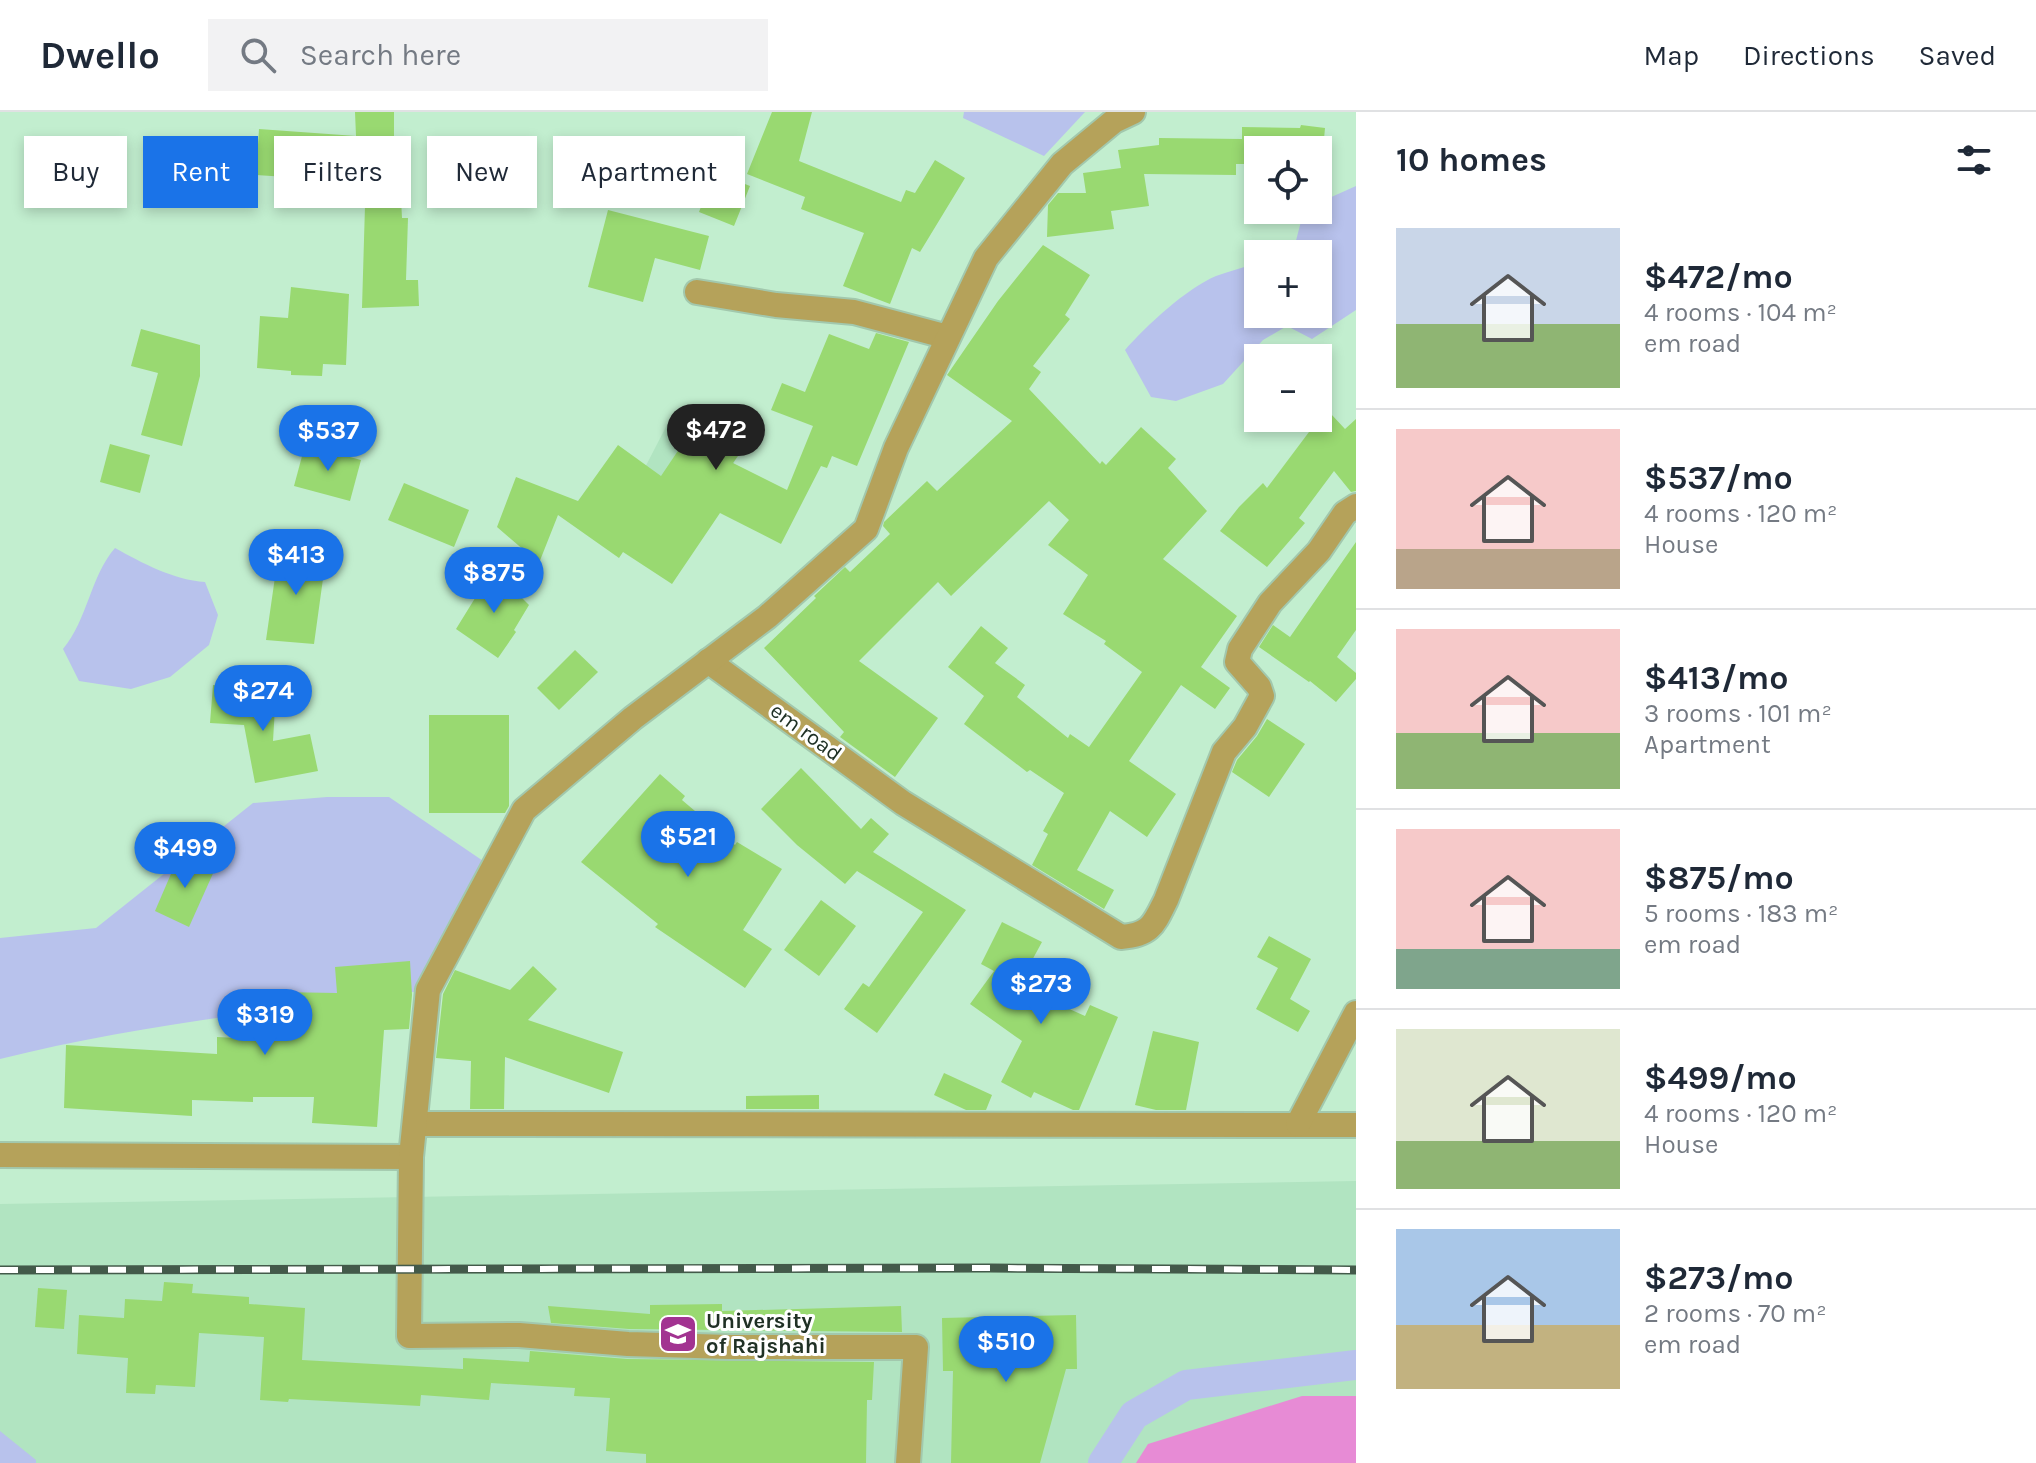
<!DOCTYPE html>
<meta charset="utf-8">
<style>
:root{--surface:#fff;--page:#f2f2f3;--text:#1f2937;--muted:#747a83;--line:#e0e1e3;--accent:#1a73e8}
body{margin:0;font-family:Karla,sans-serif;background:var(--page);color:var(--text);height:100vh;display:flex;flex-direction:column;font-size:30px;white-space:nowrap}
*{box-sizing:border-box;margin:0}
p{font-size:26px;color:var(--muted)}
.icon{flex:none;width:44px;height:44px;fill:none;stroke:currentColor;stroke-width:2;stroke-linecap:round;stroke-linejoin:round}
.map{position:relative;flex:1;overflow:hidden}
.panel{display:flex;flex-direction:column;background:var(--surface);width:680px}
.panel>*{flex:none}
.top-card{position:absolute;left:24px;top:24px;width:760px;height:72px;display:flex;gap:16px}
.fabs{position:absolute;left:1244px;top:24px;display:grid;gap:16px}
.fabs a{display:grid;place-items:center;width:88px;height:88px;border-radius:0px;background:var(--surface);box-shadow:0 4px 12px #0003;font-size:40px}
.price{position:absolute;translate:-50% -68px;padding:0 18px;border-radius:28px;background:var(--accent);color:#fff;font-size:26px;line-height:52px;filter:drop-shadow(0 2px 4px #0008)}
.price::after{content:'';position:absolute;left:50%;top:48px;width:24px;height:18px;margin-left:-12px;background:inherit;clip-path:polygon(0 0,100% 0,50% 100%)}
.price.current{background:#222;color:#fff}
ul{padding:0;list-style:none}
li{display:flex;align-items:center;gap:24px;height:200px;padding:0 40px}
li+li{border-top:2px solid var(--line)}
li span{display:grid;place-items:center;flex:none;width:224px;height:160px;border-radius:0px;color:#555}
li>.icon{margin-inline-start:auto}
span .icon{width:96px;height:96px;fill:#fffc;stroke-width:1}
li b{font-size:34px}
h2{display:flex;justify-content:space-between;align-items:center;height:96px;padding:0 40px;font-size:34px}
.tag{padding:0 28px;border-radius:0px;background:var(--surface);box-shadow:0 4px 12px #0003;font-size:28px;line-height:72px}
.tag.current{background:var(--accent);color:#fff}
header{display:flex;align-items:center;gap:48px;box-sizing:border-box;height:112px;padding:0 40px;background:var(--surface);border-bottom:2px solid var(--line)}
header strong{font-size:38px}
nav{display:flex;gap:44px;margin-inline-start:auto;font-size:28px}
.search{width:560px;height:72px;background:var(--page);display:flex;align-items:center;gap:20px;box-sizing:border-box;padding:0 28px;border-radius:0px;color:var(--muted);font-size:30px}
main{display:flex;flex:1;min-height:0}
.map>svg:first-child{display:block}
.built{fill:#b1e4c1}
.green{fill:#e78bd5}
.water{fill:#b8c2ec}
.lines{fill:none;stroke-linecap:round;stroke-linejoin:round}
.canal{stroke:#b8c2ec;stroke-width:30}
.building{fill:#99d971}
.street-casing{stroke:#a2c8ad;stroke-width:28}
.street{stroke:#b5a25a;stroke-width:24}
.rail-casing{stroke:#435a4a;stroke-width:9}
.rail{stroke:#fff;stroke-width:6;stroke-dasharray:18;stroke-linecap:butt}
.labels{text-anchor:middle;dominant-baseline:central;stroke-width:6;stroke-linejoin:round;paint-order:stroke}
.street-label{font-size:22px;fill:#203125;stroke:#fff}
.poi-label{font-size:22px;font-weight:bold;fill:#203125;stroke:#fff;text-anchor:start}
</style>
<header>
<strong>Dwello</strong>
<div class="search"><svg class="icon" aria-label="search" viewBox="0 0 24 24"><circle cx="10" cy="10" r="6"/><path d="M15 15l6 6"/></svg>Search here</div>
<nav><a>Map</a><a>Directions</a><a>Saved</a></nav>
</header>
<main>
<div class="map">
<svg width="1356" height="1351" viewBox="0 0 1356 1351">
<rect width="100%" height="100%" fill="#c2eecf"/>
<g class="built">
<polygon points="669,309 740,335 715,401 638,369"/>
<polygon points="1356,1069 1356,1351 0,1351 0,1092"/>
</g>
<polygon class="green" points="1302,1284 1356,1284 1356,1351 1136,1351 1148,1332"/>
<g class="water">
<polygon points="964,0 1085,0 1044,44 963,6"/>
<path d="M1356,74V198L1312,227L1287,214L1263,228L1223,272L1176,289L1151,285L1125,238C1146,214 1187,176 1216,164C1230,159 1244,155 1258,151V202H1318V142H1289L1293,140L1304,98H1318V91Z"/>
<path d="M115,436C142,451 174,468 205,470L218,503L209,533L170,565L131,577L79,569L63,537C88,507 90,465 115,436Z"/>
<path d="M327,685H389L492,755L428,878C285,897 140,912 0,947V826L96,816L253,691Z"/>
<polygon points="0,1319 36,1348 36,1351 0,1351"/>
</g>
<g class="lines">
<polyline class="canal" points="1103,1351 1134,1303 1186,1273 1356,1253"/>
</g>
<g class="building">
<polygon points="355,0 394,0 394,27 398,27 402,106 408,106 406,168 418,168 419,194 362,196 365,94 363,70 256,63 259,17 356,24"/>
<polygon points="772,0 812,0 799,49 901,90 906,78 915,81 935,48 965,66 920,140 912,136 890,192 843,174 864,121 801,97 805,85 747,62"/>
<polygon points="1301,13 1325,16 1323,38 1258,38 1258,52 1236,52 1236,63 1144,62 1149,94 1111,99 1114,117 1047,125 1048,93 1058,81 1086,81 1083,61 1121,56 1118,38 1159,33 1159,26 1242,27 1242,15 1300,16"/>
<polygon points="714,60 750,74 734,114 699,100"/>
<polygon points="608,98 709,124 700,158 655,146 643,190 588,175"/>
<polygon points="1043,133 1090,163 1065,203 1070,207 1033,254 1041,260 1029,277 1100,352 1102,349 1106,353 1141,315 1176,347 1168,356 1207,399 1163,447 1237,504 1201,555 1230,576 1215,597 1181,573 1129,649 1176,682 1147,725 1110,699 1077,758 1114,778 1104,797 1032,753 1048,722 1043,719 1064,681 1030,658 1027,660 964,612 984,584 948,555 981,514 1008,536 995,551 1025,573 1017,585 1068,626 1070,622 1089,635 1142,560 1104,532 1106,529 1063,502 1088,463 1048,433 1069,408 1049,389 951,484 938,470 859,549 938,606 895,665 840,625 844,620 764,536 816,486 814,484 845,455 850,460 890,422 883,414 884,410 927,369 937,379 1012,309 947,263 998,189"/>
<polygon points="291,175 349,182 346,253 323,252 322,264 291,263 291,259 257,256 260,204 288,206"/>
<polygon points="141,217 200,233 200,264 182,334 141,323 158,261 131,254"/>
<polygon points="876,221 909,230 857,354 832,344 827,356 821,354 781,432 720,401 672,472 623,440 619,446 558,403 539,451 497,415 516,365 578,389 618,333 661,364 694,315 738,344 733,351 787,378 813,314 771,298 782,271 805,280 829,222 869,237"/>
<polygon points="1318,288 1345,317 1356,307 1356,379 1351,380 1334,359 1299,406 1305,411 1267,455 1220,419 1239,395 1263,371 1267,376 1318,308"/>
<polygon points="110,332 150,343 140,381 100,370"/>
<polygon points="305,333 361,348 350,389 294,374"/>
<polygon points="404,371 469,398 454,435 388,408"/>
<polygon points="1356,430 1356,518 1337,545 1356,561 1356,567 1336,590 1310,569 1309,570 1259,535 1273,513 1290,525"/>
<polygon points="275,438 326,445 314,532 266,528 275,465 271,464"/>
<polygon points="493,457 529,493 514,518 516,520 498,546 456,517"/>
<polygon points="575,538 598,560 559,598 537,576"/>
<polygon points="213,573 276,578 273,629 310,622 318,659 255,671 244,613 210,611"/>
<polygon points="429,603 509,603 509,694 505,701 429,701"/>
<polygon points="1267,607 1305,632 1269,685 1232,660 1237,648 1257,624"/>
<polygon points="801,656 861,717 871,706 889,722 873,740 966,798 877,921 844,897 863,871 869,875 923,800 857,759 845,772 797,733 761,697"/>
<polygon points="660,662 685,684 682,688 735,733 737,730 782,757 743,818 772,837 745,876 655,815 658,812 581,750"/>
<polygon points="180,741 215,757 189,815 155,799"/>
<polygon points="821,788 856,814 819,864 784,838"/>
<polygon points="1002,810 1042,830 1018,874 1085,904 1090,893 1118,905 1079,998 1073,998 1034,980 1031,986 1001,970 1022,929 970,892 994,859 981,852"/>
<polygon points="1269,824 1311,847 1290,887 1310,899 1298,920 1256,897 1278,856 1257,845"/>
<polygon points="410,849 412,883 409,917 384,918 377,1015 312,1011 314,985 253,985 253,990 192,988 192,1004 64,996 66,933 217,942 217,925 276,928 278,880 337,881 335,855"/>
<polygon points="533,854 557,877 528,908 623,940 609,981 505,945 504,997 470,997 471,949 436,946 443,882 455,858 510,878"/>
<polygon points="1153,919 1199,930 1186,998 1156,998 1135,993"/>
<polygon points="944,961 992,983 986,998 966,998 934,983"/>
<polygon points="819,983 819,997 746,997 746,984"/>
<polygon points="164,1170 193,1172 192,1181 249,1185 249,1192 305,1196 302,1248 463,1257 463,1246 529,1250 530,1239 627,1247 874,1250 872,1288 867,1288 866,1351 646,1351 646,1342 606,1339 610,1286 574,1284 575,1276 491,1271 489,1288 421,1283 420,1294 289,1287 288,1290 260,1288 264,1225 199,1221 195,1275 156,1273 155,1282 126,1281 128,1246 77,1242 79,1203 124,1206 125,1187 162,1189"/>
<polygon points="38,1176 67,1178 64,1217 35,1215"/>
<polygon points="722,1192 722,1199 901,1194 902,1220 629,1217 551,1211 548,1194 650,1202 650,1193"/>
<polygon points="1076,1203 1077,1257 1066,1257 1040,1351 951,1351 953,1259 943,1259 942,1206"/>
</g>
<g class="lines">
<defs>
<g id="street">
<polyline points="697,180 776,193 854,200 948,225"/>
<path d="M708,549L903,691L1121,825C1151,823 1154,812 1166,788L1224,640L1245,615L1262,584L1259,575L1237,550L1240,537L1270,491L1319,439L1345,401L1356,394"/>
<polyline points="415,1012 1356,1013"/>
<polyline points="1298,1012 1356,901"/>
<polyline points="0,1043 411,1045"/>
<polyline points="908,1351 916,1235 729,1235 628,1232 519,1223 409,1224 411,1045 428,878 524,698 633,606 767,505 866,417 896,336 986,146 1062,52 1114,9 1133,0"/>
</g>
</defs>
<use href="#street" class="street-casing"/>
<use href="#street" class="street"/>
<defs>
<polyline id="rail" points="0,1158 990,1156 1356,1158"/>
</defs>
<use href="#rail" class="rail-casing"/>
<use href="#rail" class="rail"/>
</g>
<defs>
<symbol id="university-square" viewBox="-11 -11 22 22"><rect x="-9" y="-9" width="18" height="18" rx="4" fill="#a23391" stroke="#fff"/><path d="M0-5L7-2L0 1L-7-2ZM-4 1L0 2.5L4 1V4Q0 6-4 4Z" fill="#fff"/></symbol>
</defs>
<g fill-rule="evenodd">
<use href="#university-square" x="656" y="1200" width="44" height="44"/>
</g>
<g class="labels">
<g class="street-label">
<text transform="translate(806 620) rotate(36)">em road</text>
</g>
<g class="poi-label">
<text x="706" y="1209">University<tspan x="706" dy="25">of Rajshahi</tspan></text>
</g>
</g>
</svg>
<div class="fabs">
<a><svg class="icon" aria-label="locate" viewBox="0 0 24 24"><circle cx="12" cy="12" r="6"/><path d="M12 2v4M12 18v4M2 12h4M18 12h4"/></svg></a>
<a>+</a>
<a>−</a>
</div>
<b class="price current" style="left:716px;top:360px">$472</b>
<b class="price" style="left:328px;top:361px">$537</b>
<b class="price" style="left:296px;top:485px">$413</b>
<b class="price" style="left:494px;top:503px">$875</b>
<b class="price" style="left:263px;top:621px">$274</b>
<b class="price" style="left:688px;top:767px">$521</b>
<b class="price" style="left:185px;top:778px">$499</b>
<b class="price" style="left:1041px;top:914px">$273</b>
<b class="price" style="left:265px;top:945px">$319</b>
<b class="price" style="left:1006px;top:1272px">$510</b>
<div class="top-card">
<a class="tag">Buy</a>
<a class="tag current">Rent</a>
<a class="tag">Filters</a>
<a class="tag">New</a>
<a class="tag">Apartment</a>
</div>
</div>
<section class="panel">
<h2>10 homes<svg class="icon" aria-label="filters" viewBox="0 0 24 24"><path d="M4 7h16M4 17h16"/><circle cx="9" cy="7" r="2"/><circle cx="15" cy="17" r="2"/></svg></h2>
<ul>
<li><span style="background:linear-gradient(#c9d6e8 60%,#8fb573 0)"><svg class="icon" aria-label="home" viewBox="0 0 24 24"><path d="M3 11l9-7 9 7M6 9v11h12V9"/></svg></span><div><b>$472/mo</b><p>4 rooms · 104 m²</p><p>em road</p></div></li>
<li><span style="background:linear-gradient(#f6c9c9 75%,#b9a48a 0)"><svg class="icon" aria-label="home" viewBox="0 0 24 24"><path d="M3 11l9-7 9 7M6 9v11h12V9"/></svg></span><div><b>$537/mo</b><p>4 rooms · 120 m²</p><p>House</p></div></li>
<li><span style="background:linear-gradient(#f6c9c9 65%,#8fb573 0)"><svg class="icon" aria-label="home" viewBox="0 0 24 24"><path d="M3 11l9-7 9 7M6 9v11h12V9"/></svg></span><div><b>$413/mo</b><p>3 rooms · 101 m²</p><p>Apartment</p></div></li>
<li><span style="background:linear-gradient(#f6c9c9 75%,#7fa58c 0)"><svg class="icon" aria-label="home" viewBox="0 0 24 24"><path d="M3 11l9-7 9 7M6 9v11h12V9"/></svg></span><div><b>$875/mo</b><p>5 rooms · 183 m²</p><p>em road</p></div></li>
<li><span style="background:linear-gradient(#dfe7d0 70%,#8fb573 0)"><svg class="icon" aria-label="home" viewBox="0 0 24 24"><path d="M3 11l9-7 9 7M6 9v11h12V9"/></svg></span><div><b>$499/mo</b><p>4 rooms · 120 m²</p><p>House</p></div></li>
<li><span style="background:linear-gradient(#a9c7e8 60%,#c2b280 0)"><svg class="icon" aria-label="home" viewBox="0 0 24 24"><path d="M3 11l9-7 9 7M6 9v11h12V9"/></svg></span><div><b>$273/mo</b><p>2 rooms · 70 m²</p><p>em road</p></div></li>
</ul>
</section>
</main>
